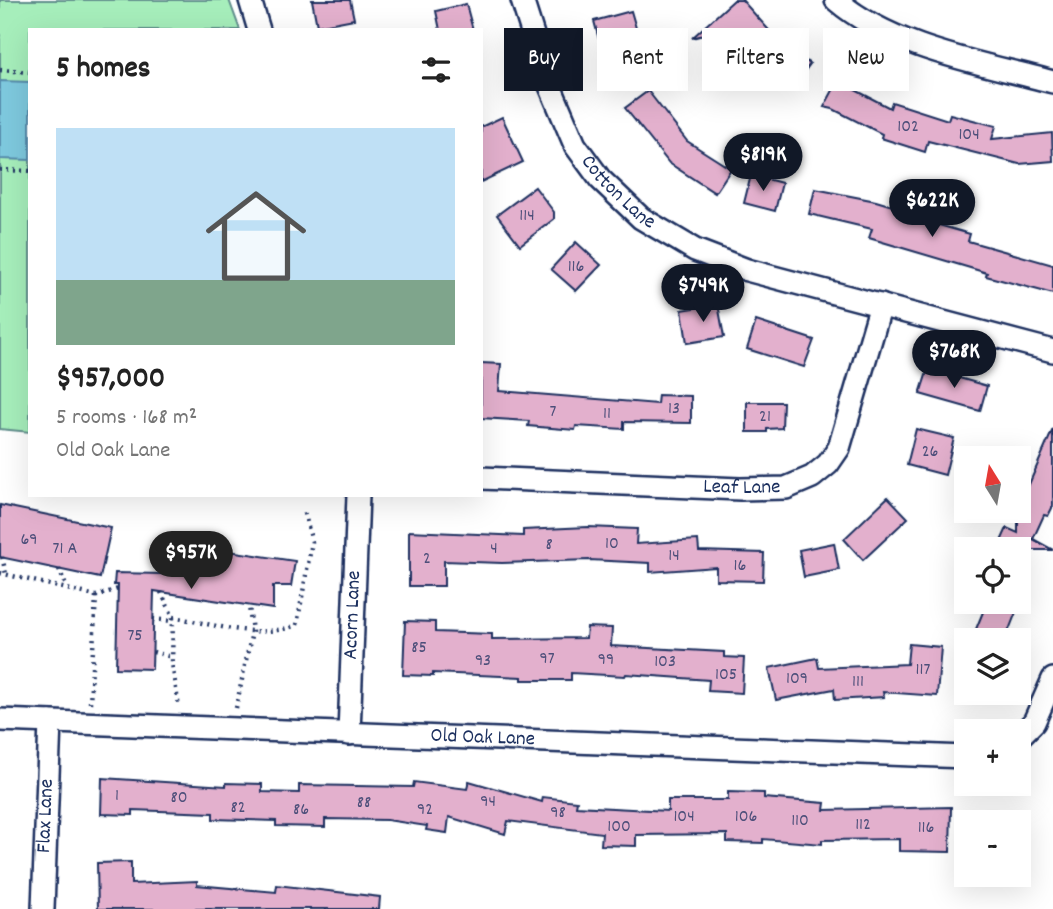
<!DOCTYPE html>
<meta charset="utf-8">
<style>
:root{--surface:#fff;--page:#f2f2f2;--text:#222;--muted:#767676;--line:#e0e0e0;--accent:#111827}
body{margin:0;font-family:Dekko,sans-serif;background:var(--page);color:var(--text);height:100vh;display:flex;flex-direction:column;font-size:26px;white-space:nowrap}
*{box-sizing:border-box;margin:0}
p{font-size:23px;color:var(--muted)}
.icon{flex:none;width:38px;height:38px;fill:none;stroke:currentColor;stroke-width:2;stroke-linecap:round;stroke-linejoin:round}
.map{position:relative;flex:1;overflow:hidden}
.side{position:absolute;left:28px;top:28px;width:455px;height:469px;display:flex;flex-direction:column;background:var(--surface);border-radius:0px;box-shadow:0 7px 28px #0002}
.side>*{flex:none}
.guide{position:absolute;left:504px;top:28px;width:443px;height:63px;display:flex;gap:14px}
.needle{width:46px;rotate:349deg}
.buttons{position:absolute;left:954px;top:446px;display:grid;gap:14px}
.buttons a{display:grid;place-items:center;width:77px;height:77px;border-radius:0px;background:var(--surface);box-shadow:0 7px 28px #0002;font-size:35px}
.price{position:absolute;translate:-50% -60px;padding:0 16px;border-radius:24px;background:var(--accent);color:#fff;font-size:23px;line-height:46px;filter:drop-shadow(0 2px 4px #0008)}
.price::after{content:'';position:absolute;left:50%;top:42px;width:21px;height:16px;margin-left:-10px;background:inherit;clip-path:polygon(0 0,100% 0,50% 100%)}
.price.active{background:#222;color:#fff}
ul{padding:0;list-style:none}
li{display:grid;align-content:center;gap:14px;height:371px;padding:0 28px}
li+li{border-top:2px solid var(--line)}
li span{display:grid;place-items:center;height:217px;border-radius:0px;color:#555}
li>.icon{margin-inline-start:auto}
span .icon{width:126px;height:126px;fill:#fffc;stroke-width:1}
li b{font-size:30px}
h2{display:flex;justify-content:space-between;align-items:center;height:84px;padding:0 28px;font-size:30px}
.pill{padding:0 24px;border-radius:0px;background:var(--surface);box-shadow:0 7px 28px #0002;font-size:24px;line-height:63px}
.pill.active{background:var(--accent);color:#fff}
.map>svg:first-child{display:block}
.green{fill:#a6eebb;stroke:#608e8c;stroke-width:2}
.water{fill:#7ec9de;stroke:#568bab;stroke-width:2}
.building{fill:#e3b0cd;stroke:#1b2f5e;stroke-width:2}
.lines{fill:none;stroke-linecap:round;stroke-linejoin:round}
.street-casing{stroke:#1b2f5e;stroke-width:26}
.path{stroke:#1b2f5e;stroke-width:4.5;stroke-dasharray:2 5;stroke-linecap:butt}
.street{stroke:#fff;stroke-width:21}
.labels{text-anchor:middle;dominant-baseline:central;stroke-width:5;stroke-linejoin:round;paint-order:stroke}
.number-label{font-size:18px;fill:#4d4f7a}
.street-label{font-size:21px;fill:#1b2f5e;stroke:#fff}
</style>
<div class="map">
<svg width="1053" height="909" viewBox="0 0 1053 909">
<rect width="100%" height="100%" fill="#fff"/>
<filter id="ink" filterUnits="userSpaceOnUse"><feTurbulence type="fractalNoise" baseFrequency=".0143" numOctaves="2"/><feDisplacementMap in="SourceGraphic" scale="14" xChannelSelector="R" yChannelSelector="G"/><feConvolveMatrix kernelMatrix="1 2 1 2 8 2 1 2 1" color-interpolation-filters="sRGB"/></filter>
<g filter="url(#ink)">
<polygon class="green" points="0,0 229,0 240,30 30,30 30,432 0,429"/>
<polygon class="water" points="0,81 30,82 30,160 0,159"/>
<g class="building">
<polygon points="312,0 350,0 354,19 317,26"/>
<polygon points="734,0 742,0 776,38 810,64 793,87 739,46 729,55 714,38 726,29 692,38"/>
<polygon points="466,4 473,30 440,30 436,11"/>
<polygon points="631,11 643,52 605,62 594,21"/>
<polygon points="838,81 890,108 892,102 948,120 950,114 996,126 992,139 1052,133 1053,161 1019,164 928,141 925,152 881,138 882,134 833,109 824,107"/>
<polygon points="648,91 687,141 731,169 715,193 669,163 625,108"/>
<polygon points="502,117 523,162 481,182 481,127"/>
<polygon points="751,175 782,183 775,211 744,203"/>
<polygon points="535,187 554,212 554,219 520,245 497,215"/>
<polygon points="815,189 876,201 926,216 925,221 970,234 968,241 1053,265 1053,294 986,276 987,273 869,238 872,229 809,214"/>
<polygon points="576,242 601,265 576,291 551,269"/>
<polygon points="718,304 724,337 687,343 682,310"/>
<polygon points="756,321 814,340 804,367 747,349"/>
<polygon points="481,363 501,364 499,391 657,404 658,395 691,396 691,423 624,422 624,429 576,426 575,430 528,426 529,421 481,418"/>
<polygon points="928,369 987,386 980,411 920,394"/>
<polygon points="747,402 783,402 782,428 767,429 767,432 747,432"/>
<polygon points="916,429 954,438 945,475 907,465"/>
<polygon points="1053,429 1053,506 1048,516 1044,515 1033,539 1053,550 1028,550 1018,570 1018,550 997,550 1007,528 1018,533 1018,486 1027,489"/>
<polygon points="888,497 908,518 863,560 844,539"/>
<polygon points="0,505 111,528 100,578 0,557"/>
<polygon points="588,527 637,529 636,544 698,540 699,551 764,553 763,581 716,580 716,567 650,572 650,563 589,560 502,563 444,561 444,586 409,586 409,531 523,536 523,530"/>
<polygon points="168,542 295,561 291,586 273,586 273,609 154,591 152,669 116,668 118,585 114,585 115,573 163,574"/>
<polygon points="834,543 839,570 804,577 799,550"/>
<polygon points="987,602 1020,602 1005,640 991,640 974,634"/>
<polygon points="405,621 435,622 435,632 492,634 492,639 586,638 587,627 612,628 611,646 724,652 724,657 744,658 742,693 708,691 709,680 626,674 625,676 571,673 571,680 522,680 522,677 433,673 433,676 403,675"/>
<polygon points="909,644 941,647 937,696 883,692 884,697 835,700 834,689 776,700 769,668 817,658 819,668 907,664"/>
<polygon points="102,778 226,786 226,783 262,784 262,792 299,793 299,785 413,787 414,782 467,789 469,781 542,802 543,797 577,801 576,806 668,811 668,800 728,800 728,792 764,793 764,798 825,803 824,810 951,807 950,852 899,851 899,839 822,840 822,844 763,839 763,843 727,842 727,834 636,835 636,846 601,845 602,833 508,821 505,834 449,817 447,833 426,830 427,826 387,820 325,819 325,827 276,826 276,821 213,819 213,813 133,810 133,815 101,814"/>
<polygon points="131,862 131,884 197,881 197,885 276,892 277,885 380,897 379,909 98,909 97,863"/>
</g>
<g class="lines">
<defs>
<g id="street">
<polyline points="250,0 259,30"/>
<path id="s1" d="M522,0L547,79L575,145L600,179L641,218L695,250L747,270L1053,351"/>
<path d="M836,0C893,49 982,63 1053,82"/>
<path id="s2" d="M481,478L740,489L786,488L812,477L828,464L839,448L881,305"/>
<path id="s3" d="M0,720L966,757"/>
<path id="s4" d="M349,734L358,495"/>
<polyline points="1018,738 1034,722 1053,679"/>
<path id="s5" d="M43,909L50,722"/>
</g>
</defs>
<use href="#street" class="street-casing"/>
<g class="path">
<polyline points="0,70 30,72"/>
<polyline points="0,170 30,171"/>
<polyline points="2,557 6,574"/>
<polyline points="59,569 67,588"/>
<polyline points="0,573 96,596 118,589"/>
<polyline points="161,592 173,617 172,664 179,707"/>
<path d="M173,617C213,624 257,640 297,625L312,542L304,511"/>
<polyline points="153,619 173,621"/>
<polyline points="153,652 172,657"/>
<polyline points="90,703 96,596"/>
<polyline points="236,708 252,632 249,606"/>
</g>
<use href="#street" class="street"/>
</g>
</g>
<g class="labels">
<g class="number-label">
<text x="908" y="127">102</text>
<text x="969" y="135">104</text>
<text x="527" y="216">114</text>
<text x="576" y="267">116</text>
<text x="674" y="409">13</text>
<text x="553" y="412">7</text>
<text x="607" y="414">11</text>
<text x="765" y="417">21</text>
<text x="930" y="452">26</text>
<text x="29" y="540">69</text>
<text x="612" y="544">10</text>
<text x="549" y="545">8</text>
<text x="65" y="549">71 A</text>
<text x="494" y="549">4</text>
<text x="674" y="556">14</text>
<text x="427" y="559">2</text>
<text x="740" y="566">16</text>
<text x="135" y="636">75</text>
<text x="419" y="648">85</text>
<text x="547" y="659">97</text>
<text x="606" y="660">99</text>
<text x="483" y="661">93</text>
<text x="665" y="662">103</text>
<text x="923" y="670">117</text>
<text x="726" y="675">105</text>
<text x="797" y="679">109</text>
<text x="858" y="682">111</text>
<text x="117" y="796">1</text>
<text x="179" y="798">80</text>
<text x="488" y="802">94</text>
<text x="364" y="803">88</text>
<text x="238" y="808">82</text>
<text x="301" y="810">86</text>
<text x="425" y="810">92</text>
<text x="558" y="813">98</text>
<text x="684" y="817">104</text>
<text x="746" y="817">106</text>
<text x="800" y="821">110</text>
<text x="863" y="825">112</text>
<text x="619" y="827">100</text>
<text x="926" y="828">116</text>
</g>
<g class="street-label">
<text stroke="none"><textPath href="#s1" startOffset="219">Cotton Lane</textPath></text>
<text stroke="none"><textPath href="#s2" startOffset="261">Leaf Lane</textPath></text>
<text stroke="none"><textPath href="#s4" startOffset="119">Acorn Lane</textPath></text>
<text stroke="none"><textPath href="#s3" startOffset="483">Old Oak Lane</textPath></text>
<text stroke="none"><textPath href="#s5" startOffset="93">Flax Lane</textPath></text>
</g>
</g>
</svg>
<div class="buttons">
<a><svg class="needle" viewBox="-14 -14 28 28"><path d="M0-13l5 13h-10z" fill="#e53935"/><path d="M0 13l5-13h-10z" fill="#767676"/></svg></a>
<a><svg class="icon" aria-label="locate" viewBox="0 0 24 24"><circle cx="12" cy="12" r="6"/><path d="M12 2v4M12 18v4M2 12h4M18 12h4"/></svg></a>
<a><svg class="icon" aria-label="layers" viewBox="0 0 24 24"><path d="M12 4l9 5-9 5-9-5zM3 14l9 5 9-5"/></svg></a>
<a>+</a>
<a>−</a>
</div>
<b class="price" style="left:763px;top:193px">$819K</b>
<b class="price" style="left:932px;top:239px">$622K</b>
<b class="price" style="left:703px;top:324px">$749K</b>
<b class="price" style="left:954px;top:390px">$768K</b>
<b class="price active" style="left:191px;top:591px">$957K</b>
<div class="guide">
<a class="pill active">Buy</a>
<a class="pill">Rent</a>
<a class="pill">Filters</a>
<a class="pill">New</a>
</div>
<section class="side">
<h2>5 homes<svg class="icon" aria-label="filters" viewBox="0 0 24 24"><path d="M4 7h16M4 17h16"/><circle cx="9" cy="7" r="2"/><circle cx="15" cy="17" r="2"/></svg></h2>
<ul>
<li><span style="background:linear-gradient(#bfe0f5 70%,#7fa58c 0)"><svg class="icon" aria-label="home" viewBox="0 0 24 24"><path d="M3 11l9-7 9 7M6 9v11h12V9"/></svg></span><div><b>$957,000</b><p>5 rooms · 168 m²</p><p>Old Oak Lane</p></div></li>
</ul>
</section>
</div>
